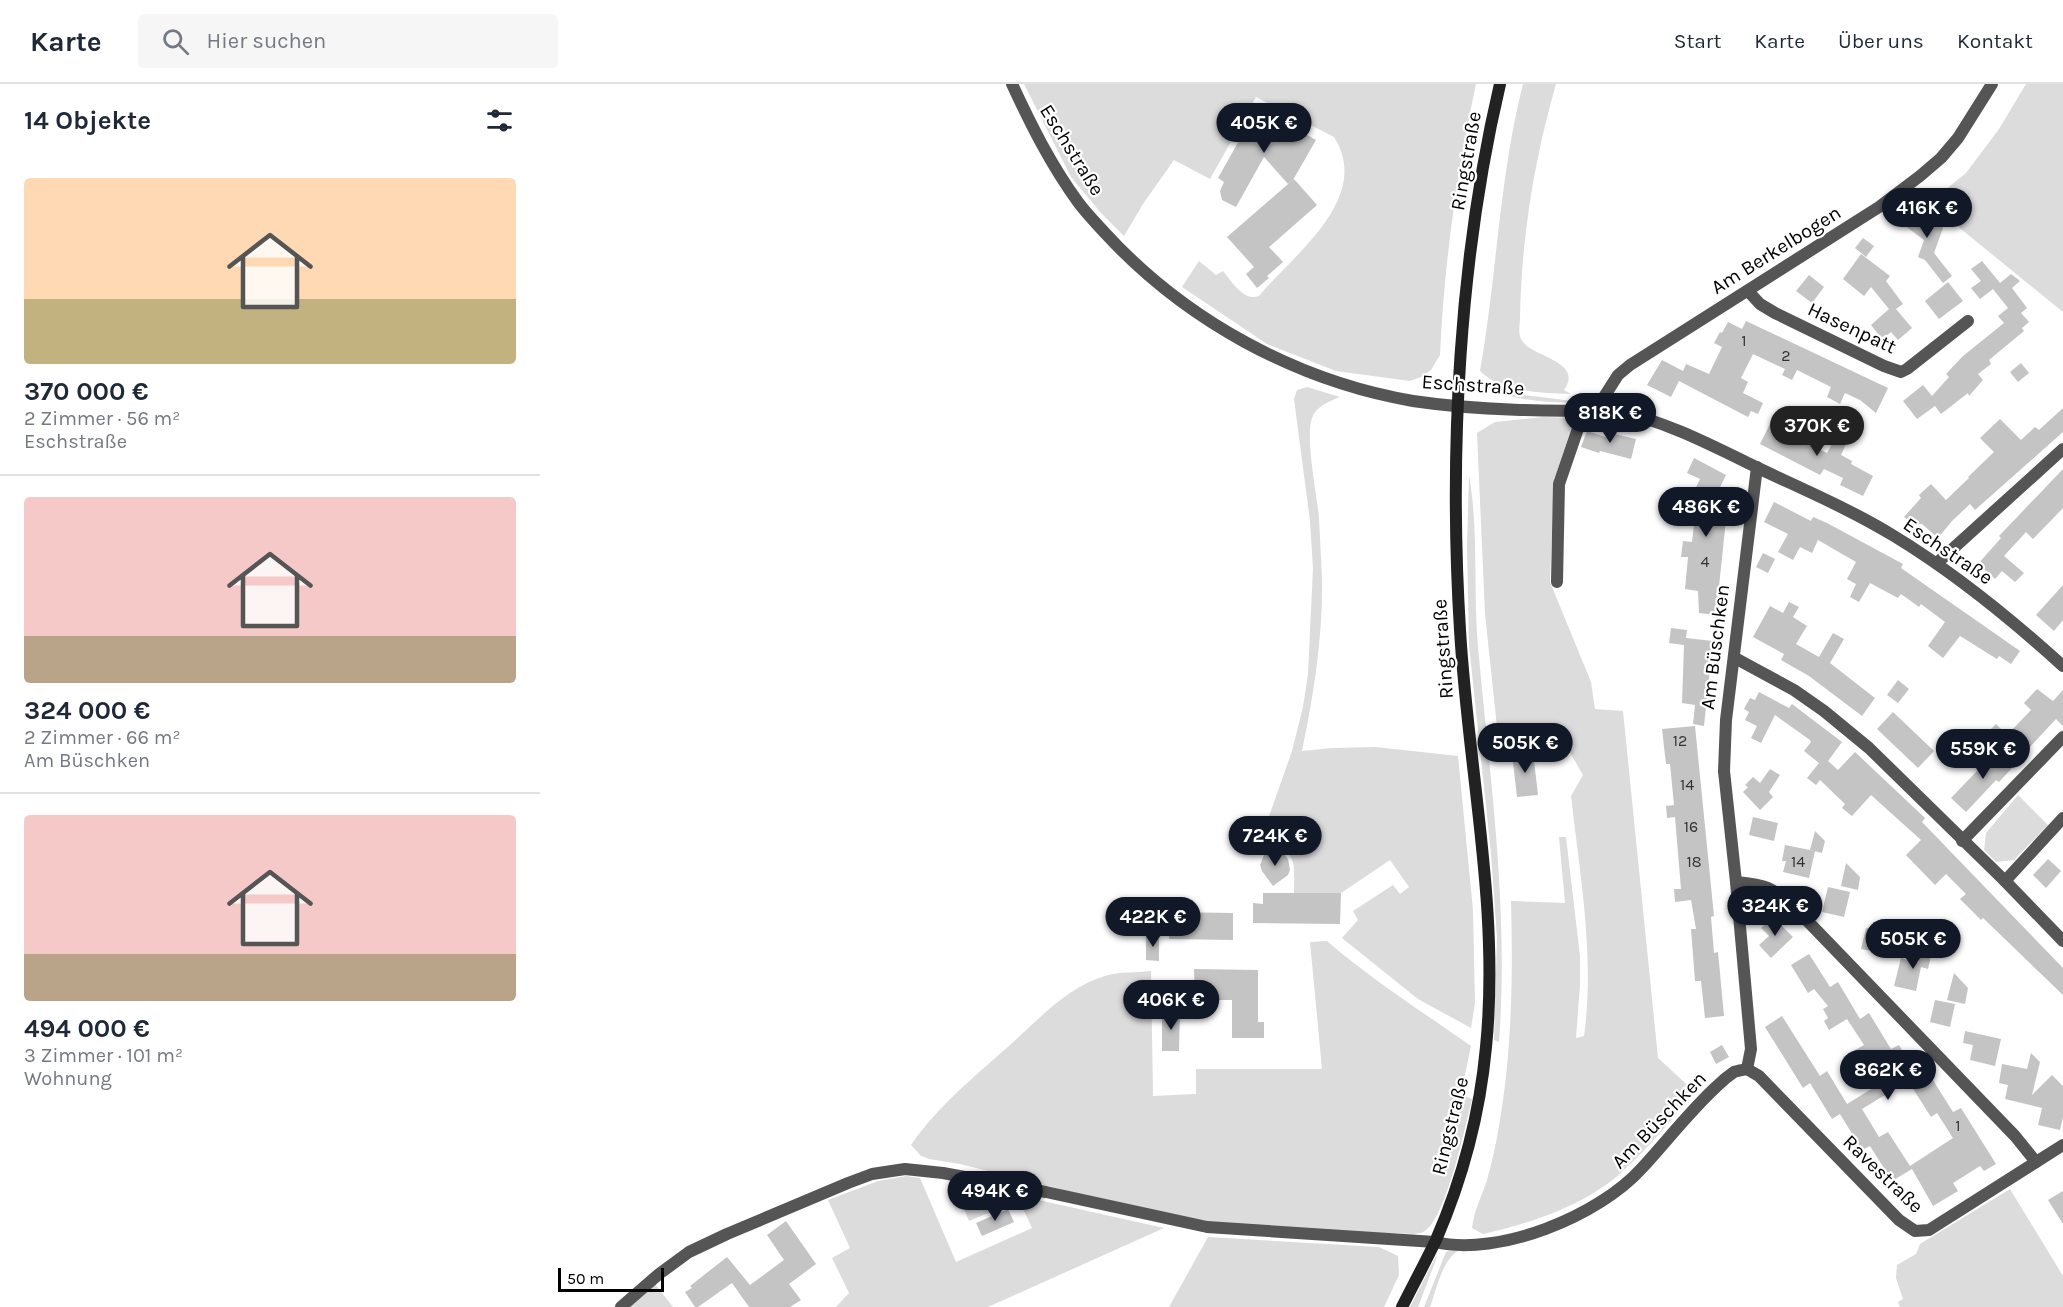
<!DOCTYPE html>
<html lang="de">
<meta charset="utf-8">
<style>
:root{--surface:#fff;--page:#f6f6f7;--text:#1f2937;--muted:#747a83;--line:#e0e1e3;--accent:#111827}
body{margin:0;font-family:Karla,sans-serif;background:var(--page);color:var(--text);height:100vh;display:flex;flex-direction:column;font-size:22px;white-space:nowrap}
*{box-sizing:border-box;margin:0}
p{font-size:20px;color:var(--muted)}
.icon{flex:none;width:33px;height:33px;fill:none;stroke:currentColor;stroke-width:2;stroke-linecap:round;stroke-linejoin:round}
.map{position:relative;flex:1;overflow:hidden}
.side{display:flex;flex-direction:column;background:var(--surface);width:540px}
.side>*{flex:none}
.scale{position:absolute;left:18px;bottom:15px;width:106px;box-sizing:border-box;padding-left:6px;border:3px solid #000;border-top:0;font-size:16px;line-height:21px;white-space:nowrap;color:#000;-webkit-text-stroke:4px #fff;paint-order:stroke}
.price{position:absolute;translate:-50% -51px;padding:0 14px;border-radius:21px;background:var(--accent);color:#fff;font-size:20px;line-height:39px;filter:drop-shadow(0 2px 3px #0008)}
.price::after{content:'';position:absolute;left:50%;top:36px;width:18px;height:14px;margin-left:-9px;background:inherit;clip-path:polygon(0 0,100% 0,50% 100%)}
.price.on{background:#222;color:#fff}
ul{padding:0;list-style:none}
li{display:grid;align-content:center;gap:12px;height:318px;padding:0 24px}
li+li{border-top:2px solid var(--line)}
li span{display:grid;place-items:center;height:186px;border-radius:6px;color:#555}
li>.icon{margin-inline-start:auto}
span .icon{width:108px;height:108px;fill:#fffc;stroke-width:1}
li b{font-size:26px}
h2{display:flex;justify-content:space-between;align-items:center;height:72px;padding:0 24px;font-size:26px}
header{display:flex;align-items:center;gap:36px;box-sizing:border-box;height:84px;padding:0 30px;background:var(--surface);border-bottom:2px solid var(--line)}
header strong{font-size:28px}
nav{display:flex;gap:33px;margin-inline-start:auto;font-size:21px}
.search{width:420px;height:54px;background:var(--page);display:flex;align-items:center;gap:15px;box-sizing:border-box;padding:0 21px;border-radius:6px;color:var(--muted);font-size:22px}
main{display:flex;flex:1;min-height:0}
.map>svg:first-child{display:block}
.green{fill:#dcdcdc}
.building{fill:#c4c4c4;fill-rule:evenodd}
.lines{fill:none;stroke-linecap:round;stroke-linejoin:round}
.minor{stroke:#555;stroke-width:12}
.secondary{stroke:#222;stroke-width:12}
.labels{text-anchor:middle;dominant-baseline:central;stroke-width:4.5;stroke-linejoin:round;paint-order:stroke}
.number-label{font-size:16px;fill:#313131}
.street-label{font-size:20px;fill:#000;stroke:#fff}
</style>
<header>
<strong>Karte</strong>
<div class="search"><svg class="icon" aria-label="search" viewBox="0 0 24 24"><circle cx="10" cy="10" r="6"/><path d="M15 15l6 6"/></svg>Hier suchen</div>
<nav><a>Start</a><a>Karte</a><a>Über uns</a><a>Kontakt</a></nav>
</header>
<main>
<section class="side">
<h2>14 Objekte<svg class="icon" aria-label="filters" viewBox="0 0 24 24"><path d="M4 7h16M4 17h16"/><circle cx="9" cy="7" r="2"/><circle cx="15" cy="17" r="2"/></svg></h2>
<ul>
<li><span style="background:linear-gradient(#ffd9b3 65%,#c2b280 0)"><svg class="icon" aria-label="home" viewBox="0 0 24 24"><path d="M3 11l9-7 9 7M6 9v11h12V9"/></svg></span><div><b>370 000 €</b><p>2 Zimmer · 56 m²</p><p>Eschstraße</p></div></li>
<li><span style="background:linear-gradient(#f6c9c9 75%,#b9a48a 0)"><svg class="icon" aria-label="home" viewBox="0 0 24 24"><path d="M3 11l9-7 9 7M6 9v11h12V9"/></svg></span><div><b>324 000 €</b><p>2 Zimmer · 66 m²</p><p>Am Büschken</p></div></li>
<li><span style="background:linear-gradient(#f6c9c9 75%,#b9a48a 0)"><svg class="icon" aria-label="home" viewBox="0 0 24 24"><path d="M3 11l9-7 9 7M6 9v11h12V9"/></svg></span><div><b>494 000 €</b><p>3 Zimmer · 101 m²</p><p>Wohnung</p></div></li>
</ul>
</section>
<div class="map">
<svg width="1523" height="1223" viewBox="0 0 1523 1223">
<rect width="100%" height="100%" fill="#fff"/>
<g class="green">
<path d="M484,0H936C917,89 904,180 900,271L891,286L881,293L870,297L796,287L727,260L642,203L659,177L676,191L683,187C692,198 704,218 719,212C753,171 833,114 794,53L716,13L670,95L634,76L603,120L584,152L561,129L531,93Z"/>
<path d="M983,0H1016C994,76 981,157 980,236C979,244 978,252 983,258C994,273 1044,278 1024,306L1031,310C1001,309 961,308 940,287C957,191 959,94 983,0Z"/>
<polygon points="1486,0 1523,0 1523,228 1389,119 1426,89 1459,45"/>
<path d="M941,297L984,311L1041,318L1036,319C1003,318 970,317 941,300Z"/>
<path d="M767,303L800,313C790,317 776,322 772,334C765,353 777,411 779,434C780,454 781,474 782,494C783,552 774,609 762,667L792,664L836,663L918,672L933,826L935,919L931,944L878,915L802,854L818,836L813,827L853,801L860,810L869,803L850,776L801,809H754C754,773 758,768 720,758L752,667L763,623L768,590L773,484L770,437L754,315L757,306Z"/>
<path d="M1003,333L1035,334L1014,396L1010,498L1051,598L1055,625L1083,627L1118,974L1155,1008C1132,1034 1110,1063 1084,1086C1047,1121 992,1139 943,1150L932,1144C934,1126 942,1112 947,1096C952,1078 956,1060 959,1042C972,968 973,892 971,817L1025,819L1019,753H1026L1040,872V901L1036,954L1044,952C1055,872 1040,792 1031,712L1043,691L1025,660L959,662L945,530L937,349L955,338Z"/>
<path d="M929,391C939,449 933,506 938,563C950,695 969,826 959,958L954,956L957,854L951,769L929,561L927,462Z"/>
<polygon points="1478,711 1508,741 1474,776 1456,778 1444,766 1446,749"/>
<path d="M787,857C832,896 883,928 931,962L921,1010L932,1015C926,1040 905,1139 883,1148C872,1153 857,1146 842,1151L674,1140L600,1125L420,1080L389,1075L381,1072L371,1061C398,1022 434,993 469,962C498,936 527,903 565,892C579,887 597,889 611,887L613,1012L656,1010V985H782L770,858Z"/>
<polygon points="366,1092 380,1094 416,1178 492,1144 479,1116 429,1137 414,1101 422,1099 624,1144 448,1223 296,1223 309,1209 292,1174 310,1164 288,1116 338,1097"/>
<polygon points="1470,1105 1523,1192 1523,1223 1360,1223 1358,1218 1363,1215 1356,1194 1357,1181 1376,1170 1380,1160"/>
<polygon points="668,1153 839,1163 858,1172 859,1191 844,1223 629,1223"/>
<path d="M919,1164L918,1167C902,1176 896,1207 890,1223H884L906,1168Z"/>
<polygon points="896,1172 897,1173 878,1223 870,1223"/>
<polygon points="115,1200 133,1223 89,1223"/>
</g>
<g class="building">
<polygon points="718,23 776,56 753,96 748,100 724,73 696,123 682,116 680,107 684,98 678,94"/>
<polygon points="754,95 777,121 729,163 743,178 727,192 729,194 717,204 706,190 714,183 687,153"/>
<polygon points="1373,120 1403,144 1394,169 1412,192 1403,199 1385,176 1378,173 1384,156 1360,138"/>
<polygon points="1323,154 1334,162 1326,173 1315,164"/>
<polygon points="1321,170 1350,192 1346,197 1363,220 1356,225 1372,244 1358,256 1351,248 1342,255 1331,241 1349,225 1331,203 1324,212 1303,195"/>
<polygon points="1442,177 1460,199 1471,190 1480,197 1472,204 1487,224 1481,229 1489,238 1482,244 1484,247 1449,276 1451,280 1438,290 1443,296 1429,312 1428,309 1401,330 1395,322 1377,335 1363,317 1383,301 1392,312 1409,293 1406,290 1423,272 1464,239 1458,232 1468,224 1453,205 1440,215 1431,204 1441,197 1431,185"/>
<polygon points="1269,191 1284,203 1272,219 1256,207"/>
<polygon points="1408,198 1423,217 1399,235 1385,217"/>
<polygon points="1206,237 1348,304 1336,329 1320,316 1305,309 1300,320 1287,313 1291,303 1257,286 1252,296 1242,291 1245,285 1213,270 1201,294 1208,298 1203,309 1223,319 1218,330 1211,327 1208,333 1139,297 1131,313 1107,301 1122,276 1143,287 1146,280 1169,290 1182,263 1174,259 1180,248 1182,249 1188,238 1202,245"/>
<polygon points="1481,279 1489,289 1478,298 1470,288"/>
<polygon points="1523,324 1523,348 1435,426 1430,420 1412,437 1398,454 1382,440 1373,440 1364,433 1381,414 1379,411 1391,400 1406,416 1429,394 1428,393 1454,368 1440,354 1460,335 1481,356 1495,343 1499,346"/>
<polygon points="1230,340 1250,349 1255,340 1266,345 1261,356 1287,369 1295,354 1306,360 1301,371 1312,377 1311,380 1333,392 1323,412 1300,401 1303,394 1284,385 1280,391 1220,360"/>
<polygon points="1047,347 1069,354 1070,349 1096,355 1091,375 1060,367 1059,369 1041,363"/>
<polygon points="1154,374 1186,391 1170,424 1187,426 1176,531 1159,529 1158,507 1145,505 1148,473 1141,473 1143,457 1152,458 1156,423 1147,422 1160,395 1147,389"/>
<polygon points="1523,385 1523,424 1493,455 1486,448 1464,472 1484,489 1475,498 1462,487 1455,495 1438,480 1461,454 1459,452"/>
<polygon points="1234,418 1271,437 1273,433 1287,439 1363,480 1361,484 1480,567 1471,580 1459,572 1457,575 1420,552 1403,574 1388,562 1405,538 1381,520 1379,523 1361,510 1358,514 1330,499 1319,518 1310,513 1316,500 1307,495 1316,478 1278,456 1272,469 1260,463 1253,476 1238,468 1248,450 1224,438"/>
<polygon points="1223,469 1235,475 1228,489 1216,483"/>
<polygon points="1523,501 1523,536 1514,547 1496,531"/>
<polygon points="1249,518 1259,523 1253,533 1267,542 1256,560 1279,573 1293,549 1304,555 1290,579 1335,614 1322,632 1269,592 1241,576 1244,570 1213,553 1230,522 1243,529"/>
<polygon points="1131,544 1147,546 1146,554 1173,557 1164,642 1153,640 1155,621 1142,619 1144,561 1129,559"/>
<polygon points="1358,596 1369,605 1358,619 1347,611"/>
<polygon points="1497,605 1513,617 1523,606 1523,642 1516,635 1489,664 1471,647 1491,626 1484,619"/>
<polygon points="1219,608 1249,624 1252,620 1302,658 1288,677 1298,686 1315,668 1385,734 1382,738 1523,884 1523,911 1443,834 1441,836 1420,815 1426,810 1406,790 1395,801 1366,771 1381,756 1331,711 1312,732 1302,724 1305,720 1280,696 1276,701 1267,694 1279,679 1264,667 1271,658 1270,656 1235,631 1221,659 1211,654 1217,642 1205,636 1209,628 1204,625 1210,614 1215,616"/>
<polygon points="1353,628 1394,667 1378,684 1337,645"/>
<polygon points="1456,640 1465,649 1450,664 1440,656"/>
<polygon points="1155,642 1174,832 1171,833 1174,869 1178,868 1184,932 1165,934 1161,897 1155,897 1151,845 1156,845 1151,816 1135,818 1134,805 1141,805 1135,733 1127,734 1126,722 1134,721 1130,680 1126,680 1122,645"/>
<polygon points="1458,665 1475,681 1459,698 1456,696 1426,728 1411,714"/>
<polygon points="993,668 998,711 977,713 972,670"/>
<polygon points="1230,685 1240,691 1229,708 1233,713 1220,726 1203,708 1208,703 1205,701 1213,693 1220,699"/>
<polygon points="1213,733 1238,739 1234,757 1209,751"/>
<polygon points="1275,747 1285,757 1282,769 1270,766"/>
<polygon points="1245,761 1275,767 1269,794 1243,788 1246,777 1242,777"/>
<polygon points="734,767 744,770 748,775 750,786 748,791 733,802 722,787 720,781 724,771"/>
<polygon points="1508,775 1521,787 1506,804 1493,791"/>
<polygon points="1306,779 1320,793 1318,806 1301,802"/>
<polygon points="1288,803 1310,808 1304,833 1282,828"/>
<polygon points="723,809 801,809 800,840 713,839 713,819 723,820"/>
<polygon points="629,828 693,829 693,856 629,855"/>
<polygon points="1233,833 1253,853 1231,874 1219,861 1229,852 1221,844"/>
<polygon points="1336,842 1353,846 1348,870 1321,865 1326,844 1335,846"/>
<polygon points="606,851 619,851 619,877 606,876"/>
<polygon points="1383,857 1392,867 1388,885 1381,883 1376,907 1354,902 1361,874 1378,879"/>
<path d="M1269,870L1290,903L1298,898L1320,935L1329,929L1351,965L1359,961L1382,999L1391,993L1413,1028L1421,1024L1456,1080L1444,1087L1440,1082L1413,1099L1418,1107L1393,1122L1372,1085L1352,1097L1330,1062L1322,1066L1300,1030L1292,1035L1270,999L1263,1004L1225,943L1242,932L1280,992L1287,987L1307,1020L1351,993L1335,967L1312,982L1303,973L1324,961L1307,935L1289,946L1284,937L1288,934L1283,925L1288,922L1274,905L1268,909L1251,881ZM1368,997L1391,1033L1397,1029L1413,1054L1370,1082L1348,1048L1339,1053L1322,1025Z"/>
<polygon points="654,885 718,886 718,938 724,938 724,954 692,954 692,916 655,916"/>
<polygon points="1414,889 1428,904 1425,920 1407,916"/>
<polygon points="1395,916 1415,920 1410,943 1390,938"/>
<polygon points="622,927 640,927 639,967 622,967"/>
<polygon points="1425,947 1461,955 1455,982 1430,976 1433,961 1423,959"/>
<polygon points="1182,961 1189,973 1176,980 1170,968"/>
<polygon points="1491,969 1500,978 1492,1011 1512,991 1523,1002 1523,1033 1520,1046 1498,1041 1502,1024 1465,1015 1468,1001 1459,999 1462,980 1487,985"/>
<polygon points="1523,1107 1523,1140 1508,1116"/>
<polygon points="468,1125 474,1138 442,1152 436,1139"/>
<polygon points="246,1137 276,1180 249,1200 261,1216 250,1223 209,1223 192,1199 158,1223 155,1223 145,1208 152,1204 150,1202 187,1173 210,1201 244,1176 227,1151"/>
</g>
<g class="lines">
<g class="minor">
<path d="M472,0C491,41 511,81 538,118C546,129 556,139 565,149C645,236 756,297 873,317C940,327 1009,327 1077,327C1125,337 1171,361 1216,383C1262,405 1310,425 1354,452C1415,489 1470,534 1523,582"/>
<polyline points="1208,207 1220,220 1235,229 1344,282 1361,288 1367,285 1428,237"/>
<polyline points="1055,327 1078,291 1090,281 1339,123 1380,92 1401,74 1418,54 1452,0"/>
<polyline points="1397,479 1523,365"/>
<polyline points="1017,498 1019,400 1044,327"/>
<polyline points="1195,574 1254,606 1284,627 1329,664 1465,797 1523,857"/>
<polyline points="1422,757 1523,653"/>
<polyline points="1465,797 1523,734"/>
<path d="M1196,798C1227,801 1231,803 1254,823L1475,1052L1496,1078"/>
<polyline points="1207,985 1211,965 1196,798 1184,687 1186,636 1217,383"/>
<polyline points="1207,985 1219,992 1359,1136 1375,1147 1389,1146 1523,1061"/>
<path d="M81,1223L119,1190L149,1168L187,1150L308,1099L332,1090L365,1085L403,1089L506,1108L667,1143L895,1158C959,1173 1059,1132 1102,1084C1127,1057 1149,1028 1176,1003C1181,998 1188,992 1194,988C1197,987 1203,986 1207,985"/>
</g>
<path class="secondary" d="M862,1223C873,1201 885,1179 896,1156C922,1096 940,1028 946,963C960,824 928,686 920,546C909,368 919,174 960,0"/>
</g>
<g class="labels">
<g class="number-label">
<text x="1204" y="256">1</text>
<text x="1246" y="271">2</text>
<text x="1165" y="477">4</text>
<text x="1140" y="656">12</text>
<text x="1147" y="700">14</text>
<text x="1151" y="742">16</text>
<text x="1154" y="777">18</text>
<text x="1258" y="777">14</text>
<text x="1418" y="1041">1</text>
</g>
<g class="street-label">
<text transform="translate(532 66) rotate(58)">Eschstraße</text>
<text transform="translate(926 77) rotate(-80)">Ringstraße</text>
<text transform="translate(1236 166) rotate(-32)">Am Berkelbogen</text>
<text transform="translate(1312 244) rotate(25)">Hasenpatt</text>
<text transform="translate(933 301) rotate(4)">Eschstraße</text>
<text transform="translate(1408 467) rotate(34)">Eschstraße</text>
<text transform="translate(1175 563) rotate(-83)">Am Büschken</text>
<text transform="translate(903 565) rotate(-94)">Ringstraße</text>
<text transform="translate(1119 1036) rotate(-46)">Am Büschken</text>
<text transform="translate(910 1042) rotate(-76)">Ringstraße</text>
<text transform="translate(1343 1090) rotate(44)">Ravestraße</text>
</g>
</g>
</svg>
<div class="scale">50 m</div>
<b class="price" style="left:724px;top:70px">405K €</b>
<b class="price" style="left:1387px;top:155px">416K €</b>
<b class="price" style="left:1070px;top:360px">818K €</b>
<b class="price on" style="left:1277px;top:373px">370K €</b>
<b class="price" style="left:1166px;top:454px">486K €</b>
<b class="price" style="left:985px;top:690px">505K €</b>
<b class="price" style="left:1443px;top:696px">559K €</b>
<b class="price" style="left:735px;top:783px">724K €</b>
<b class="price" style="left:1235px;top:853px">324K €</b>
<b class="price" style="left:613px;top:864px">422K €</b>
<b class="price" style="left:1373px;top:886px">505K €</b>
<b class="price" style="left:631px;top:947px">406K €</b>
<b class="price" style="left:1348px;top:1017px">862K €</b>
<b class="price" style="left:455px;top:1138px">494K €</b>
</div>
</main>
